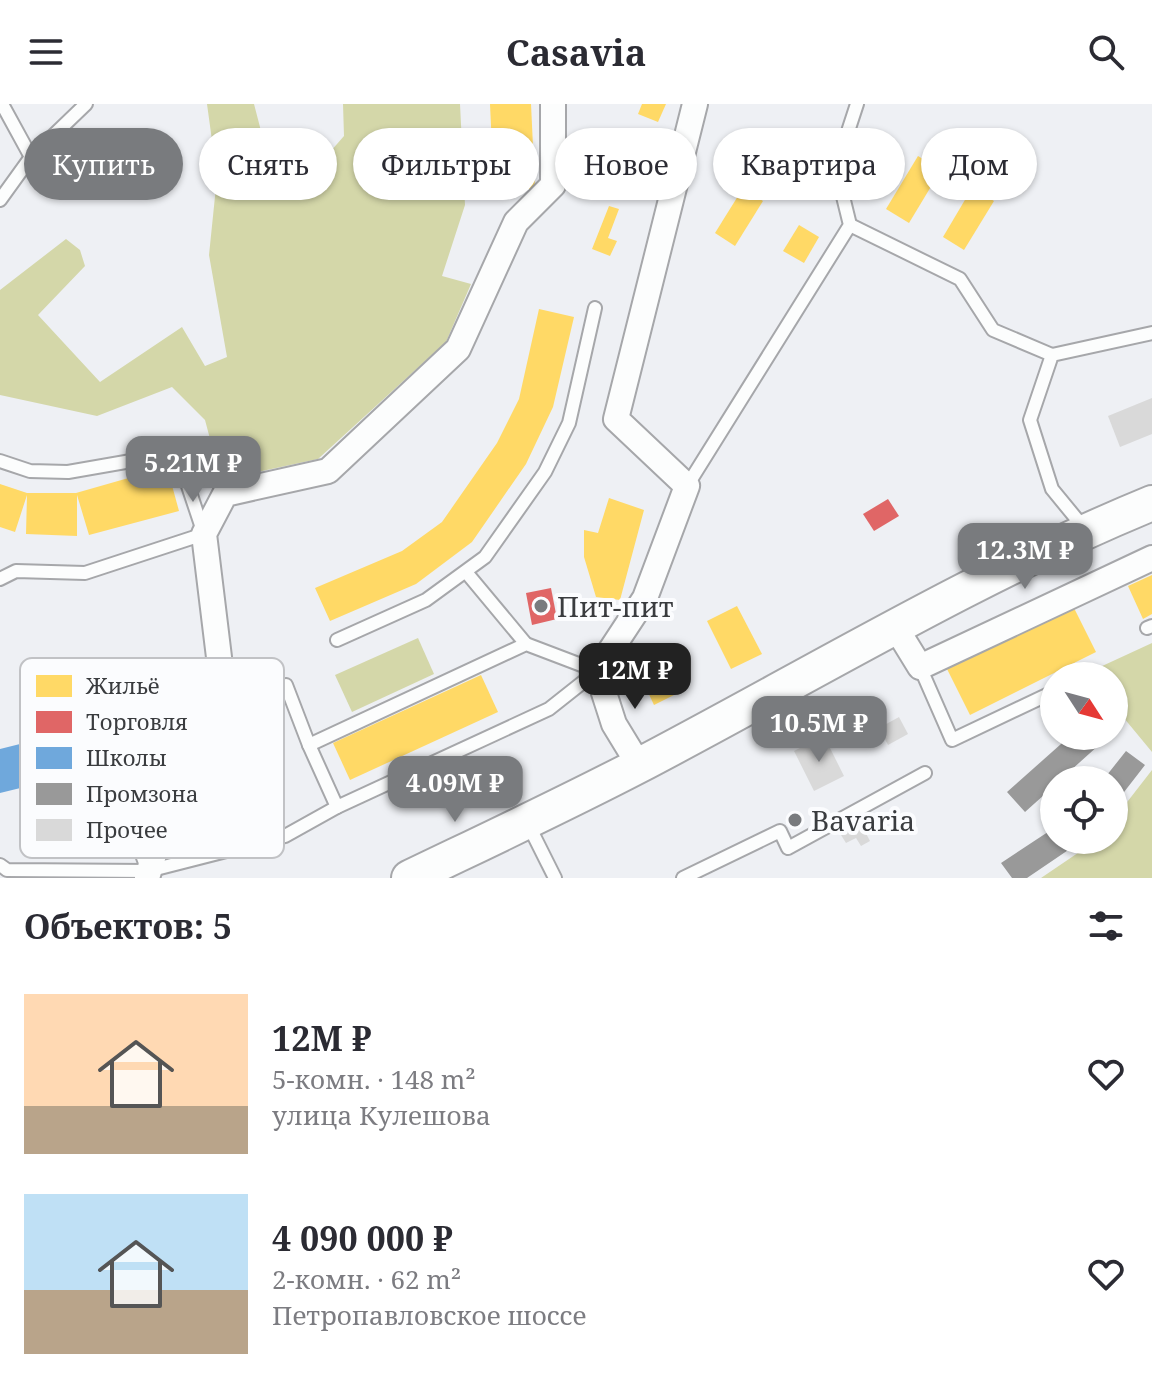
<!DOCTYPE html>
<html lang="ru">
<meta charset="utf-8">
<style>
:root{--surface:#fff;--page:#f7f7f7;--text:#2b2b33;--muted:#7c7c81;--accent:#797b7e}
body{margin:0;font-family:"Noto Serif",serif;background:var(--page);color:var(--text);height:100vh;display:flex;flex-direction:column;font-size:30px;white-space:nowrap}
*{box-sizing:border-box;margin:0}
p{font-size:26px;color:var(--muted)}
.icon{flex:none;width:44px;height:44px;fill:none;stroke:currentColor;stroke-width:2;stroke-linecap:round;stroke-linejoin:round}
.map{position:relative;height:774px;overflow:hidden}
.details{display:flex;flex-direction:column;background:var(--surface);flex:1}
.details>*{flex:none}
.guide{position:absolute;left:24px;top:24px;width:1104px;height:72px;display:flex;gap:16px}
.needle{width:52px;rotate:126deg}
.controls{position:absolute;left:1040px;top:558px;display:grid;gap:16px}
.controls a{display:grid;place-items:center;width:88px;height:88px;border-radius:50%;background:var(--surface);box-shadow:0 2px 6px #0004;font-size:40px}
.price{position:absolute;translate:-50% -68px;padding:0 18px;border-radius:16px;background:var(--accent);color:#fff;font-size:26px;line-height:52px;filter:drop-shadow(0 2px 4px #0008)}
.price::after{content:'';position:absolute;left:50%;top:48px;width:24px;height:18px;margin-left:-12px;background:inherit;clip-path:polygon(0 0,100% 0,50% 100%)}
.price.on{background:#222;color:#fff}
ul{padding:0;list-style:none}
li{display:flex;align-items:center;gap:24px;height:200px;padding:0 24px}
li span{display:grid;place-items:center;flex:none;width:224px;height:160px;border-radius:0px;color:#555}
li>.icon{margin-inline-start:auto}
span .icon{width:96px;height:96px;fill:#fffc;stroke-width:1}
li b{font-size:34px}
h2{display:flex;justify-content:space-between;align-items:center;height:96px;padding:0 24px;font-size:34px}
.tag{padding:0 28px;border-radius:36px;background:var(--surface);box-shadow:0 2px 6px #0004;font-size:28px;line-height:72px}
.tag.on{background:var(--accent);color:#fff}
header{display:flex;justify-content:space-between;align-items:center;height:104px;padding:0 24px;background:var(--surface);font-size:36px;font-weight:700}
.map>svg:first-child{display:block}
.green{fill:#d4d7a9}
.homes{fill:#ffd966}
.shops{fill:#e06666}
.schools{fill:#6fa8dc}
.industry{fill:#999}
.building{fill:#d9d9d9}
.lines{fill:none;stroke-linecap:round;stroke-linejoin:round}
.service-casing{stroke:#a6a7aa;stroke-width:16}
.minor-casing{stroke:#a6a7aa;stroke-width:28}
.secondary-casing{stroke:#a6a7aa;stroke-width:38}
.service{stroke:#fcfdfd;stroke-width:12}
.minor{stroke:#fcfdfd;stroke-width:24}
.secondary{stroke:#fcfdfd;stroke-width:34}
.poi-dot{fill:#797b7e;stroke:#fbfcfe;stroke-width:3}
.labels{text-anchor:middle;dominant-baseline:central;stroke-width:8;stroke-linejoin:round;paint-order:stroke}
.poi-label{font-size:28px;fill:#3a3c3f;stroke:#fbfcfe;text-anchor:start}
.key{fill:#fbfcfe;stroke:#c1c2c5;stroke-width:2}
.key-label{font-size:22px;fill:#3a3c3f}
</style>
<header><svg class="icon" aria-label="menu" viewBox="0 0 24 24"><path d="M4 6h16M4 12h16M4 18h16"/></svg>Casavia<svg class="icon" aria-label="search" viewBox="0 0 24 24"><circle cx="10" cy="10" r="6"/><path d="M15 15l6 6"/></svg></header>
<div class="map">
<svg width="1152" height="774" viewBox="0 0 1152 774">
<rect width="100%" height="100%" fill="#eef0f4"/>
<g class="green">
<polygon points="207,0 254,0 267,50 316,64 344,32 343,0 460,0 465,101 442,172 471,180 446,238 318,355 221,376 205,316 172,283 97,312 0,291 0,186 66,135 80,146 85,162 38,211 100,278 182,223 205,262 227,253 209,151 217,73"/>
<polygon points="418,534 434,570 352,608 335,571"/>
<polygon points="1152,539 1152,648 1114,602 1114,572 1090,572 1087,569"/>
<polygon points="1152,666 1152,774 1041,774 1097,736 1114,736 1114,715"/>
</g>
<g class="homes">
<polygon points="490,0 531,0 535,85 494,86"/>
<polygon points="642,0 666,0 658,18 638,10"/>
<polygon points="620,52 643,61 634,83 611,73"/>
<polygon points="918,52 941,66 909,119 886,105"/>
<polygon points="743,84 763,97 735,142 715,129"/>
<polygon points="972,84 994,97 964,146 943,133"/>
<polygon points="609,102 619,105 608,134 617,137 610,152 592,145"/>
<polygon points="799,121 819,133 804,159 783,147"/>
<polygon points="539,205 574,213 553,303 526,360 472,438 416,480 330,517 315,484 402,447 442,418 497,339 519,295"/>
<polygon points="167,363 179,407 89,431 77,391 77,432 26,430 27,391 15,428 0,423 0,380 27,389 76,389"/>
<polygon points="609,394 644,406 620,496 596,493 584,453 584,426 598,429"/>
<polygon points="1152,471 1152,510 1143,515 1128,482"/>
<polygon points="737,502 762,550 731,565 707,517"/>
<polygon points="1073,502 1096,548 970,611 947,565"/>
<polygon points="664,551 682,587 654,601 637,565"/>
<polygon points="481,571 498,608 350,676 333,639"/>
</g>
<g class="shops">
<polygon points="888,395 899,412 874,427 863,410"/>
<polygon points="551,484 557,515 532,521 526,489"/>
</g>
<polygon class="schools" points="130,590 146,653 93,666 95,675 55,685 53,676 0,689 0,645 80,625 78,618 87,601 92,622 125,614 123,607"/>
<g class="industry">
<polygon points="1070,632 1109,632 1060,676 1054,676 1054,682 1025,708 1007,688"/>
<polygon points="1126,647 1145,661 1114,701 1114,676 1103,676"/>
<polygon points="1054,724 1054,736 1083,736 1027,774 1012,774 1001,759"/>
</g>
<g class="building">
<polygon points="1152,294 1152,330 1120,343 1108,312"/>
<polygon points="899,613 908,630 888,641 879,624"/>
<polygon points="824,632 844,672 814,687 794,647"/>
<polygon points="861,720 870,737 861,742 856,734 846,739 841,731"/>
</g>
<g class="lines">
<defs>
<g id="service">
<polyline points="2,0 31,53"/>
<polyline points="0,96 31,53 86,0"/>
<polyline points="850,121 960,175 993,226 1052,251"/>
<polyline points="0,357 30,367 68,368 177,349 204,430 85,469 16,467 0,475"/>
<polyline points="687,382 850,121 836,64 857,0"/>
<polyline points="1084,424 1052,385 1030,316 1052,251 1152,229"/>
<polyline points="466,468 526,540"/>
<polyline points="1147,524 1152,522"/>
<polyline points="337,536 426,496 485,453 545,368 569,319 595,204"/>
<polyline points="920,563 952,636 1049,590"/>
<polyline points="286,581 309,641 337,703 549,605 597,567"/>
<polyline points="309,641 526,540 597,567"/>
<polyline points="528,720 555,774"/>
<polyline points="131,722 147,764"/>
<polyline points="0,761 7,766 148,767 285,732 337,703"/>
<polyline points="683,774 780,727 788,744 925,669"/>
</g>
<g id="minor">
<polyline points="896,524 920,563 1152,454"/>
<polyline points="639,661 614,620 597,567 645,494 687,382 616,315 695,0"/>
<polyline points="147,774 166,710 227,619 204,430 225,390 328,367 458,245 516,118 553,81 553,0"/>
</g>
<path id="secondary" d="M409,774C486,737 563,701 638,662C808,573 974,472 1152,399"/>
</defs>
<use href="#service" class="service-casing"/>
<use href="#minor" class="minor-casing"/>
<use href="#secondary" class="secondary-casing"/>
<use href="#service" class="service"/>
<use href="#minor" class="minor"/>
<use href="#secondary" class="secondary"/>
</g>
<g class="poi-dot">
<circle cx="541" cy="502" r="8"/>
<circle cx="795" cy="716" r="8"/>
</g>
<g class="labels">
<g class="poi-label">
<text x="557" y="502">Пит-пит</text>
<text x="811" y="716">Bavaria</text>
</g>
</g>
<rect x="20" y="554" width="264" height="200" rx="12" class="key"/>
<rect x="36" y="571" width="36" height="22" fill="#ffd966"/>
<rect x="36" y="607" width="36" height="22" fill="#e06666"/>
<rect x="36" y="643" width="36" height="22" fill="#6fa8dc"/>
<rect x="36" y="679" width="36" height="22" fill="#999"/>
<rect x="36" y="715" width="36" height="22" fill="#d9d9d9"/>
<g class="key-label">
<text x="86" y="590">Жильё</text>
<text x="86" y="626">Торговля</text>
<text x="86" y="662">Школы</text>
<text x="86" y="698">Промзона</text>
<text x="86" y="734">Прочее</text>
</g>
</svg>
<div class="controls">
<a><svg class="needle" viewBox="-14 -14 28 28"><path d="M0-13l5 13h-10z" fill="#e53935"/><path d="M0 13l5-13h-10z" fill="#7c7c81"/></svg></a>
<a><svg class="icon" aria-label="locate" viewBox="0 0 24 24"><circle cx="12" cy="12" r="6"/><path d="M12 2v4M12 18v4M2 12h4M18 12h4"/></svg></a>
</div>
<b class="price" style="left:193px;top:400px">5.21M ₽</b>
<b class="price" style="left:1025px;top:487px">12.3M ₽</b>
<b class="price on" style="left:635px;top:607px">12M ₽</b>
<b class="price" style="left:819px;top:660px">10.5M ₽</b>
<b class="price" style="left:455px;top:720px">4.09M ₽</b>
<div class="guide">
<a class="tag on">Купить</a>
<a class="tag">Снять</a>
<a class="tag">Фильтры</a>
<a class="tag">Новое</a>
<a class="tag">Квартира</a>
<a class="tag">Дом</a>
</div>
</div>
<section class="details">
<h2>Объектов: 5<svg class="icon" aria-label="filters" viewBox="0 0 24 24"><path d="M4 7h16M4 17h16"/><circle cx="9" cy="7" r="2"/><circle cx="15" cy="17" r="2"/></svg></h2>
<ul>
<li><span style="background:linear-gradient(#ffd9b3 70%,#b9a48a 0)"><svg class="icon" aria-label="home" viewBox="0 0 24 24"><path d="M3 11l9-7 9 7M6 9v11h12V9"/></svg></span><div><b>12M ₽</b><p>5-комн. · 148 m²</p><p>улица Кулешова</p></div><svg class="icon" aria-label="heart" viewBox="0 0 24 24"><path d="M12 20l-8-8c-3-5 5-10 8-4 3-6 11-1 8 4z"/></svg></li>
<li><span style="background:linear-gradient(#bfe0f5 60%,#b9a48a 0)"><svg class="icon" aria-label="home" viewBox="0 0 24 24"><path d="M3 11l9-7 9 7M6 9v11h12V9"/></svg></span><div><b>4 090 000 ₽</b><p>2-комн. · 62 m²</p><p>Петропавловское шоссе</p></div><svg class="icon" aria-label="heart" viewBox="0 0 24 24"><path d="M12 20l-8-8c-3-5 5-10 8-4 3-6 11-1 8 4z"/></svg></li>
</ul>
</section>
